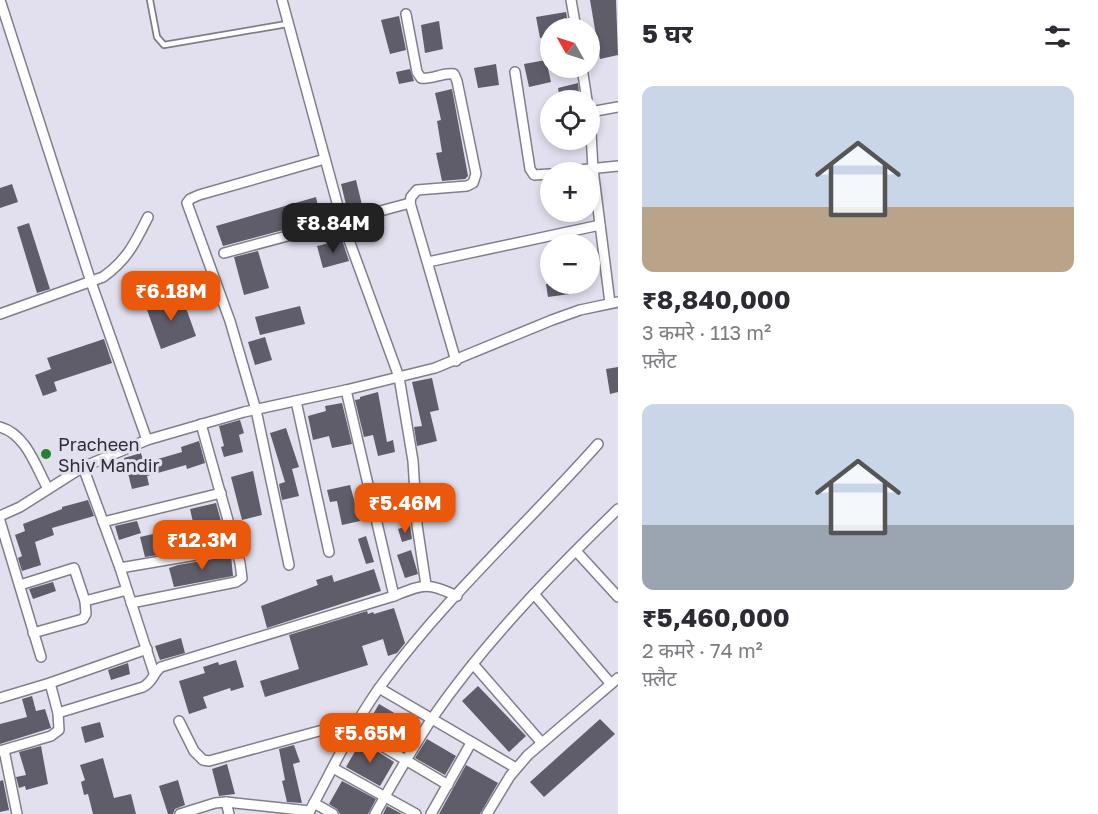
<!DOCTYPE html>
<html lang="hi">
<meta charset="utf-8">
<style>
:root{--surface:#fff;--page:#f2f2f3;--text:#2b2b33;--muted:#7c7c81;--accent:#ea580c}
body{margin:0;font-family:"Golos Text","Noto Sans Devanagari",sans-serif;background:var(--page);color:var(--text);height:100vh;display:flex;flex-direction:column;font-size:22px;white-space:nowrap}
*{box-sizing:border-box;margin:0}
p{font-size:20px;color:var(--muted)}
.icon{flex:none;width:33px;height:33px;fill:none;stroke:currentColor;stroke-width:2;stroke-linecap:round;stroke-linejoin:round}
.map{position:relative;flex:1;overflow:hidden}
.panel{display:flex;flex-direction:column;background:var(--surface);width:480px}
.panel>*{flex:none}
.needle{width:39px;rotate:309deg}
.fabs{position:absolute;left:540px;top:18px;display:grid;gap:12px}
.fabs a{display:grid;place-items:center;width:60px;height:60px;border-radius:50%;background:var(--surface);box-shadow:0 3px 9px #0003;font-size:30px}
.price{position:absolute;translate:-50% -51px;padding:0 14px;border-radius:12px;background:var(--accent);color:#fff;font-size:20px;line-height:39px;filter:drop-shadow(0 2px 3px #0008)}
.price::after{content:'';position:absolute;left:50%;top:36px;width:18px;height:14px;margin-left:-9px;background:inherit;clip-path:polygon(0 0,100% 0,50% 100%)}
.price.selected{background:#222;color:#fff}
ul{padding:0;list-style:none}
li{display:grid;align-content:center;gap:12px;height:318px;padding:0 24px}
li span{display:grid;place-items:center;height:186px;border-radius:12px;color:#555}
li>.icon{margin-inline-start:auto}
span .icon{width:108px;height:108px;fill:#fffc;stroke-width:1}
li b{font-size:26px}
h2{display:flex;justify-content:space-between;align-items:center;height:72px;padding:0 24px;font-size:26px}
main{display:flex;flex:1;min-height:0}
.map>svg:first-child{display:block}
.building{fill:#605d6a}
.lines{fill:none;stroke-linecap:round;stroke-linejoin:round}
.service-casing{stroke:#817e8c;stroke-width:8}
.minor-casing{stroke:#817e8c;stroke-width:12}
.service{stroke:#fff;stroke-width:4.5}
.minor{stroke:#fff;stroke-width:9}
.poi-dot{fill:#268132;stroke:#e2dfee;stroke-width:2}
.labels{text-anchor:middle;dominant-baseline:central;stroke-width:6;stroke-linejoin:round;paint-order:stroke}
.poi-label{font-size:18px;fill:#2f2d33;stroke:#e2dfee;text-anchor:start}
</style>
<main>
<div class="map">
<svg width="618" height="814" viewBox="0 0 618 814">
<rect width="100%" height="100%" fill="#e2dfee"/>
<g class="building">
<polygon points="590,0 616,0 618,55 600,59"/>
<polygon points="566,12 569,28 550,28 550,36 540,38 536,17"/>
<polygon points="399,16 406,50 390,54 381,20"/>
<polygon points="439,21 443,49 425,53 421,25"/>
<polygon points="546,60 551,82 529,87 524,64"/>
<polygon points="496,64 499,85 478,88 474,68"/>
<polygon points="410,69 414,81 399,84 396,72"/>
<polygon points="578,83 580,100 560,100 558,88"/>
<polygon points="452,89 468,176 465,179 442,181 436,153 442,152 437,121 441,120 435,93"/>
<polygon points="356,180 363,209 348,213 341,184"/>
<polygon points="12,184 18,202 0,208 0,188"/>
<polygon points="316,197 321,220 223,246 216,226"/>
<polygon points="29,223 50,289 37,293 17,227"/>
<polygon points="342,240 349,261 323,268 317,246"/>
<polygon points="258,251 269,288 244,295 234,257"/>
<polygon points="546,284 576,284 577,293 548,297"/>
<polygon points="181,294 196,336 161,349 146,307"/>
<polygon points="300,306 305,324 260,335 255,317"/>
<polygon points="265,337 272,360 255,365 248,342"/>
<polygon points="104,339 112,363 54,382 57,391 43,396 35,375 51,369 47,358"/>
<polygon points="618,367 618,392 610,394 606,369"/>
<polygon points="432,378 439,410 430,412 437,441 417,446 414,427 422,426 412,382"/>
<polygon points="378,392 387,442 393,440 395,452 378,456 373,435 364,437 355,400 360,399 360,397"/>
<polygon points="342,403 352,444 332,448 329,436 313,440 308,416 326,411 325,406"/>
<polygon points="240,420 244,433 239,435 243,452 224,457 221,447 224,446 219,426"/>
<polygon points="286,428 299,467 292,469 299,496 282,500 279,484 285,482 270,433"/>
<polygon points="199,441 205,463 187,469 186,465 147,476 149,485 132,489 124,458 141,453 144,463 182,452 181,447"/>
<polygon points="253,471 262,515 242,520 231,477"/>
<polygon points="350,485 360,521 342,525 337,501 330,502 327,490"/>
<polygon points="88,500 94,516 52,528 54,535 35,542 41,565 22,571 18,558 22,556 15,535 25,531 23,524 62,509 62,507"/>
<polygon points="216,503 227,543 176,552 174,539 196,535 190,509"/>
<polygon points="137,521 141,533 119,540 115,526"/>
<polygon points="410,525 412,539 402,542 398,529"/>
<polygon points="153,534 158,555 145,557 140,537"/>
<polygon points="366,536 374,562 366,564 358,539"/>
<polygon points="411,550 418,574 405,578 397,555"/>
<polygon points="231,556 233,576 174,587 169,568 178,565"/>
<polygon points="374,569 381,591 267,628 261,606 318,585 316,580 332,575 334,582"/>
<polygon points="53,582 56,591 33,599 29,589"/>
<polygon points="394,608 405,643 397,653 388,656 383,639 362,646 368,665 265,697 260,681 299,669 289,635 367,611 368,614 373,612 374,614"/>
<polygon points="181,638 185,653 160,660 155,646"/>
<polygon points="236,660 244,687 231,691 230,688 203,697 207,708 189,714 179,681 205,673 203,667 218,662 219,665"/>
<polygon points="128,663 130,674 111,680 108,670"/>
<polygon points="478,686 526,736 509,752 462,701"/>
<polygon points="32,696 36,711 45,709 51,728 0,744 0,724 27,717 22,699"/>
<polygon points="379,704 413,724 398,748 365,728"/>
<polygon points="600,719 615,734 544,797 530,782"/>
<polygon points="100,722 104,737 85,743 81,727"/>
<polygon points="427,739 456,756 445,775 415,758"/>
<polygon points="361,741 394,762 380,786 346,767"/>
<polygon points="294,745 300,762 293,764 302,803 287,802 282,781 285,780 279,749"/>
<polygon points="41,746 48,784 26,790 25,786 19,788 16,777 26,775 19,752"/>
<polygon points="103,758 114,798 131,794 136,814 93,814 88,794 84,795 81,782 85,780 80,765"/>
<polygon points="227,764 235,794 219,796 212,769"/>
<polygon points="466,765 498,783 480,814 439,814"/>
<polygon points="3,780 9,810 0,812 0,781"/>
<polygon points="178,780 185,805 175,809 173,814 168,814 159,786"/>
<polygon points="342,781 376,799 368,814 340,814 337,809 329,804"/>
<polygon points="387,806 402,814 383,814"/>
</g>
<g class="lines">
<defs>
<polyline id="service" points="150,0 157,37 164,45 287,24"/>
<g id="minor">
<polyline points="0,0 91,282 147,440"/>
<polyline points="282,0 342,221 399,377 413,461 417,525 426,585"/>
<polyline points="571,0 576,28"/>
<path d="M406,14L417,72L421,78C432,80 443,72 454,74L457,81L476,174L473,183L467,186L417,190L411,197L410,203L456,361"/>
<polyline points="582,68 587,100"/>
<polyline points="515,72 530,169 534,175 550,174"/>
<polyline points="590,112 618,107"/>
<polyline points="590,115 593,169 610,303"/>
<polyline points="560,172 618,166"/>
<polyline points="224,253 410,203"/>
<polyline points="428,262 600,225"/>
<path d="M0,314L103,277C127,260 135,243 148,217"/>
<polyline points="346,390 394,596"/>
<polyline points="296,401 329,552"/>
<path d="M0,427C26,434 36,467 48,489"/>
<polyline points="83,467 120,568 154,673"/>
<polyline points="0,516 20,507 83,467 147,440 244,412 346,390 435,368 552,320 580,310 618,302"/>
<polyline points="0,521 41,657"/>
<polyline points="103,522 221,493"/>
<polyline points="576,551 618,597"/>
<polyline points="289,565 256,410 230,321 187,203 190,199 199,195 325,159"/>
<polyline points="120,568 237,548"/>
<polyline points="20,585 74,568 85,601 86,614 83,619 33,633"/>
<polyline points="534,594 611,684"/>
<polyline points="85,601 127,590"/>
<polyline points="131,603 236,582 242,578 240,563 201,424"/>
<polyline points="473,664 541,742"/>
<polyline points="379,688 516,768"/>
<polyline points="0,698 50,683 147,649"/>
<path d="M58,713L143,687C153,682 153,673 161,667L394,596C424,584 427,582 457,596"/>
<polyline points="179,721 194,751 203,760 209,761 330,728 345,727 353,729 448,785"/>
<polyline points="4,750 17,814"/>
<polyline points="0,751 51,736 59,730 58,713 50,683"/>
<polyline points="333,768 416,814"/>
<polyline points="226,802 229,814"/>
<polyline points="314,803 333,814"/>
<polyline points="180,814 215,803 226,802 310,811"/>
<path d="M308,814C333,769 354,721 385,680C447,596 529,522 598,444"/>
<path d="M375,814C393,782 411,751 431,720C484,643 551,574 618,509"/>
<polyline points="431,814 471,743"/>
<polyline points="487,814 510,776 528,755 618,678"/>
</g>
</defs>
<use href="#service" class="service-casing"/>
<use href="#minor" class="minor-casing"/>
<use href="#service" class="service"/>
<use href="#minor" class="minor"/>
</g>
<circle class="poi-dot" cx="46" cy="454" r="6"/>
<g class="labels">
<g class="poi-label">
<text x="58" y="444">Pracheen<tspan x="58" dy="21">Shiv Mandir</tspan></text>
</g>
</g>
</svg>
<div class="fabs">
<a><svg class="needle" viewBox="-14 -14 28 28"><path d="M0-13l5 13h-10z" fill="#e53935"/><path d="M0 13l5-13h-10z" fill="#7c7c81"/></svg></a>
<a><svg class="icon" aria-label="locate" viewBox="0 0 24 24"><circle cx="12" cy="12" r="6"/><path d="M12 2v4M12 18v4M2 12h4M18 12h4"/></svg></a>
<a>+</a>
<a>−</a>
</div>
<b class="price selected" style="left:333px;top:254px">₹8.84M</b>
<b class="price" style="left:171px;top:322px">₹6.18M</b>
<b class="price" style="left:405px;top:534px">₹5.46M</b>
<b class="price" style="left:202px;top:571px">₹12.3M</b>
<b class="price" style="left:370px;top:764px">₹5.65M</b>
</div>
<section class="panel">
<h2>5 घर<svg class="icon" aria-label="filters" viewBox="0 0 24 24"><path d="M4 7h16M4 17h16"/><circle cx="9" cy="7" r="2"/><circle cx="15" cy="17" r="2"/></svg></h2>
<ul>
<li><span style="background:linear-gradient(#c9d6e8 65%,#b9a48a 0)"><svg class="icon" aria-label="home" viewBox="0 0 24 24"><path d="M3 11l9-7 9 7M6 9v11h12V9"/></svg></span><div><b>₹8,840,000</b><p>3 कमरे · 113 m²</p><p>फ़्लैट</p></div></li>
<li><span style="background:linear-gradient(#c9d6e8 65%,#9aa5b1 0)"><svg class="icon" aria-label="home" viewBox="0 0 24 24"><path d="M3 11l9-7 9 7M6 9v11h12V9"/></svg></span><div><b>₹5,460,000</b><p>2 कमरे · 74 m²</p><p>फ़्लैट</p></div></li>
</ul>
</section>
</main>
